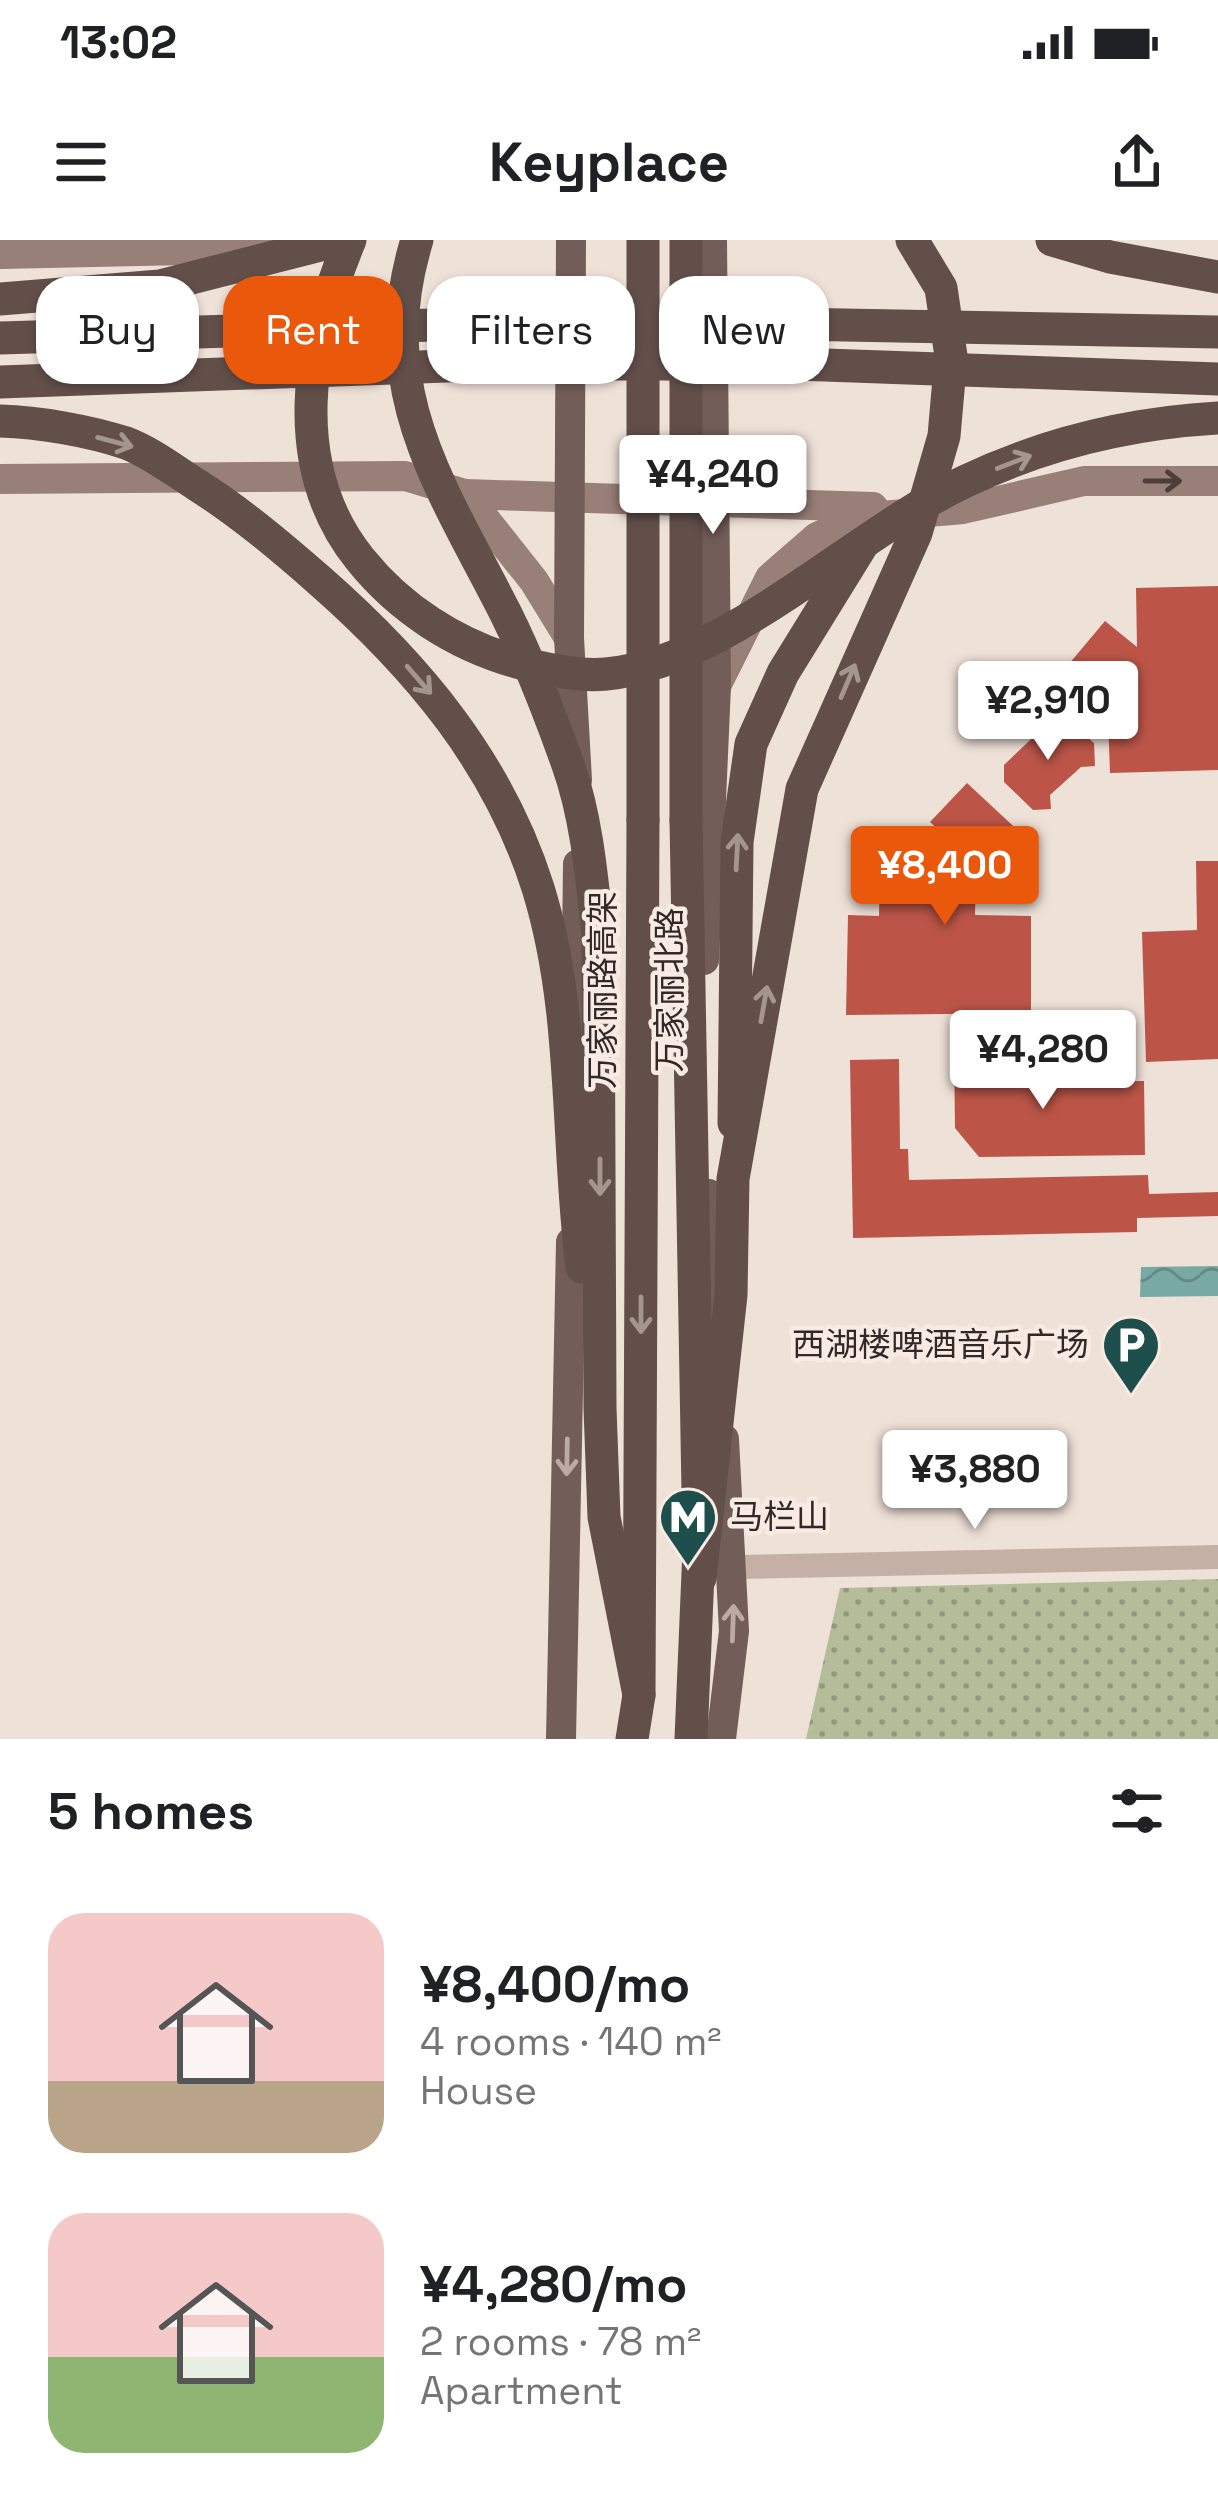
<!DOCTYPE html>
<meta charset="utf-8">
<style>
:root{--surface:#fff;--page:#f2f2f2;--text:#202124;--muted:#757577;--accent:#ea580c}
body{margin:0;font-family:"Space Grotesk","Noto Sans SC",sans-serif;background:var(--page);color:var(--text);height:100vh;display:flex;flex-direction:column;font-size:45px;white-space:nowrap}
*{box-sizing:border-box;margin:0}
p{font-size:39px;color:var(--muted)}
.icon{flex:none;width:66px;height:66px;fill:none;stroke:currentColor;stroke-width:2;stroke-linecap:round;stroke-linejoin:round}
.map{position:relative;height:1499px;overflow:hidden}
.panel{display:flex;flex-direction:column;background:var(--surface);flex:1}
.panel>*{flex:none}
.top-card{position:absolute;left:36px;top:36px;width:1146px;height:108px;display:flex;gap:24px}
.price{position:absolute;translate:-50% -102px;padding:0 27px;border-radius:12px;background:#fff;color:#222;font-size:39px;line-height:78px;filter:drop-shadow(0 3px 6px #0008)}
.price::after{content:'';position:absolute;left:50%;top:72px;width:36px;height:27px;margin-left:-18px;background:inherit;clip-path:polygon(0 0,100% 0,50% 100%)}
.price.on{background:var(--accent);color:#fff}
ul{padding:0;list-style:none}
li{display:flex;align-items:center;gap:36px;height:300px;padding:0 48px}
li span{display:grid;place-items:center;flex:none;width:336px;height:240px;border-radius:36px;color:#555}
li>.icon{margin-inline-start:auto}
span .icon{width:144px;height:144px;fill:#fffc;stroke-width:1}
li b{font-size:51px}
h2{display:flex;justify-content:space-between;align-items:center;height:144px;padding:0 48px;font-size:51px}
.pill{padding:0 42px;border-radius:36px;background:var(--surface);box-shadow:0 3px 9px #0004;font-size:42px;line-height:108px}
.pill.on{background:var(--accent);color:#fff}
.status{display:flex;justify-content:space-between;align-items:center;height:84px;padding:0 60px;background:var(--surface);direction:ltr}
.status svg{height:33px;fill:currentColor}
header{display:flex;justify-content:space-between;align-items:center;height:156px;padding:0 48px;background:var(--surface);font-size:54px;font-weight:700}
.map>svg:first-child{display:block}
.grass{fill:url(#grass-dots)}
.water{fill:url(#water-waves)}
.building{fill:#bc5548}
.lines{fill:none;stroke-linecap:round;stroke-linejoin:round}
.tertiary{stroke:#c5b0a5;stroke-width:24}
.secondary{stroke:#987f77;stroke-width:30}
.primary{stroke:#735d58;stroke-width:30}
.trunk{stroke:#624f4a;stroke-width:33}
.trunk-bridge{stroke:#624f4a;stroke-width:33}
.oneway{stroke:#a5958f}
.oneway2{stroke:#4c3e3a}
.oneway3{stroke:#bcaba4}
.labels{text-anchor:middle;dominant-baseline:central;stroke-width:9;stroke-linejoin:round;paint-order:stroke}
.street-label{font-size:33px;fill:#322826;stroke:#f7ebe3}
.poi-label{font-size:33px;fill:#322826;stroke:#f7ebe3;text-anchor:end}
</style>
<div class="status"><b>13:02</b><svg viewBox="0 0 49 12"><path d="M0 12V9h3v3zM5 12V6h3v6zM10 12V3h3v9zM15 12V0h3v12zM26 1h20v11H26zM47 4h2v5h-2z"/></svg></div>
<header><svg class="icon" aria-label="menu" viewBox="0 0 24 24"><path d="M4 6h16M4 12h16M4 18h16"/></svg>Keyplace<svg class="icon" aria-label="share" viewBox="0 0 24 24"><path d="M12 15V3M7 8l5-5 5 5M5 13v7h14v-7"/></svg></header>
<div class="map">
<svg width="1218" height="1499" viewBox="0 0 1218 1499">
<defs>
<pattern id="grass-dots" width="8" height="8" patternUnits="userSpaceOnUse" patternTransform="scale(3)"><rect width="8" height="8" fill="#b5bc99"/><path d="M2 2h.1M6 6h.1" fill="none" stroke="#94997d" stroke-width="1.8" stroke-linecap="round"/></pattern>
<pattern id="water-waves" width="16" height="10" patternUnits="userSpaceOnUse" patternTransform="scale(3)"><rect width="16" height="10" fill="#79a9a5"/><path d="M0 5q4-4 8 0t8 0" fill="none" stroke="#648a86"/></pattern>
</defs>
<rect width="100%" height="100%" fill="#eee1d8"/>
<polygon class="grass" points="1218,1339 1218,1499 806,1499 840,1348"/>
<polygon class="water" points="1218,1026 1218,1056 1140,1057 1141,1027"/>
<g class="building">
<polygon points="1218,346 1218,530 1110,533 1107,449 1093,466 1058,437 1105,381 1137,407 1136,348"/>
<polygon points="1067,480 1094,503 1095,526 1081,527 1050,555 1051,569 1033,570 1004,542 1004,525 1049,482"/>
<polygon points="967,543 1038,609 1007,642 976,614 975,675 1031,676 1031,773 846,775 848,675 879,676 880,624 935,625 954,604 930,582"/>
<polygon points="1196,621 1218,621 1218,819 1146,822 1142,692 1197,690"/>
<polygon points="1002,805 1003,843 1144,841 1145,915 979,917 955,888 954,806"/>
<polygon points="899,819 900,909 908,909 909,940 1148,935 1149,954 1218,952 1218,976 1137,978 1137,992 853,998 850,820"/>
</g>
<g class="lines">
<polyline class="tertiary" points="734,1327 1218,1317"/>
<g class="secondary">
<polyline points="0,14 274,8"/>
<polyline points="0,239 405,236 465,254 534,341 569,398"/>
<polyline points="465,254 873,267"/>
<polyline points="716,446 770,338 817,297 858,278 963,269 1084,241 1218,241"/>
</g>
<g class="primary">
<polyline points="571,0 569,398 577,540"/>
<polyline points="704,720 716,446 712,0"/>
<polyline points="576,792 578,624"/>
<polyline points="709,954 717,1097"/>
<polyline points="561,1499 571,1002"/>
<polyline points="721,1499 734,1391 724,1199"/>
</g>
<g class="trunk">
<polyline points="1052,0 1110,17 1218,37"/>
<polyline points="0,59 160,46 340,0"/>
<polyline points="791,84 1218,92"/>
<polyline points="0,98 500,83"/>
<polyline points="797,124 1218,139"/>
<polyline points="0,142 502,124"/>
<polyline points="686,580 698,1252"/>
<polyline points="734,883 737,602 751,504 783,433 862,305"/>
<polyline points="632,1499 639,1455 643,580"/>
<polyline points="691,1499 699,1309"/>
</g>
<g class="trunk-bridge">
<path d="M350,0C308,101 285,226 360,319C400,369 456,405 517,422C544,429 578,437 606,434C725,423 856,293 964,242C1043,204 1130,183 1218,178"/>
<path d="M417,0C371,149 441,246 505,372C529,420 550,474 568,525C587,578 592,640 598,696L600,1168L604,1277L639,1455"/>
<polyline points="643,0 643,580"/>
<polyline points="500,83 791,84"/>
<polyline points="502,124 797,124"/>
<path d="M0,181C39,182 89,191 126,203C150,212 175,231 197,245C241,273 279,305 319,340C417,426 498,522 538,648C576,770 566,901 582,1027"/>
<polyline points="686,580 686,0"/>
<polyline points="700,1338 731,1055 733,939 802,549 916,293 944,196 951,116 941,48 912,0"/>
</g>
</g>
<defs><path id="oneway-shaft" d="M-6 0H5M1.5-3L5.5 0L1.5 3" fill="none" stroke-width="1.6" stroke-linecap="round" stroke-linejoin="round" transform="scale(3)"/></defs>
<g class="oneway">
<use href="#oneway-shaft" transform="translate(115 202) rotate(15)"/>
<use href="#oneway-shaft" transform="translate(1014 222) rotate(-21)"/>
<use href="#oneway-shaft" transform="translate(419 440) rotate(49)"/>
<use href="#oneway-shaft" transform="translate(848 441) rotate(-67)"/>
<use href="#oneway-shaft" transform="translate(737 612) rotate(-87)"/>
<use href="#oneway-shaft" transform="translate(764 764) rotate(-80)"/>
<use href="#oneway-shaft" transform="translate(600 937) rotate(90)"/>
<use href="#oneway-shaft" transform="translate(641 1075) rotate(90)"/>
</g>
<use class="oneway2" href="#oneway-shaft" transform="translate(1163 241)"/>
<g class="oneway3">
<use href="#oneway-shaft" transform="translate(567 1217) rotate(91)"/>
<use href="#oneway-shaft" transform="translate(733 1383) rotate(-88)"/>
</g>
<defs>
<symbol id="parking-pin" viewBox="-11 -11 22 30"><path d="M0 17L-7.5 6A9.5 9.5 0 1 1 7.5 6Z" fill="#1f4f4c" stroke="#f7ebe3"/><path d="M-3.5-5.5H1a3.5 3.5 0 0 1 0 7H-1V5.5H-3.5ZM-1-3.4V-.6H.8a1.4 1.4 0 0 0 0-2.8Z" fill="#fff"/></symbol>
<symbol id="metro-pin" viewBox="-11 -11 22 30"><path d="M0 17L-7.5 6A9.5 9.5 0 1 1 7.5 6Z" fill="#1f4f4c" stroke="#f7ebe3"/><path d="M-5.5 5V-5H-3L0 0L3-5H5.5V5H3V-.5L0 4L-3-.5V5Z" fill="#fff"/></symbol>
</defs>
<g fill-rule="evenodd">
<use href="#parking-pin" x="1098" y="1072" width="66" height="90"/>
<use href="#metro-pin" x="655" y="1244" width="66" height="90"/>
</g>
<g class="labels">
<g class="street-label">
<text transform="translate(603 750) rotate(-90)">万家丽路高架</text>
<text transform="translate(670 750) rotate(-90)">万家丽北路</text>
</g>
<g class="poi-label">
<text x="1089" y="1105">西湖楼啤酒音乐广场</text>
<text x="730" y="1277" text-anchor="start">马栏山</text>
</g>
</g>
</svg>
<b class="price" style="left:713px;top:297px">¥4,240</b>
<b class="price" style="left:1048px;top:523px">¥2,910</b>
<b class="price on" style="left:945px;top:688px">¥8,400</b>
<b class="price" style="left:1043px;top:872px">¥4,280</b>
<b class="price" style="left:975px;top:1292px">¥3,880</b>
<div class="top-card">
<a class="pill">Buy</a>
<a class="pill on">Rent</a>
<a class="pill">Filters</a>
<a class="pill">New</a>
</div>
</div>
<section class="panel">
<h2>5 homes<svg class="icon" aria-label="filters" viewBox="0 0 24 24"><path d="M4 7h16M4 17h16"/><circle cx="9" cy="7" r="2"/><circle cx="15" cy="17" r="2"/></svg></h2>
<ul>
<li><span style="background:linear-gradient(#f6c9c9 70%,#b9a48a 0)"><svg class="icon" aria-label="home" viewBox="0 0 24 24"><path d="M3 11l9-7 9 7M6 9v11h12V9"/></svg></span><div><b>¥8,400/mo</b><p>4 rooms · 140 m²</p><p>House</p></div></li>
<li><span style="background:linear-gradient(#f6c9c9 60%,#8fb573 0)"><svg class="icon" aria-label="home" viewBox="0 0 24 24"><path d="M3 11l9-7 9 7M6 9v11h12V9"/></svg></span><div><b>¥4,280/mo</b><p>2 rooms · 78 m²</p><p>Apartment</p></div></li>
</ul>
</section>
